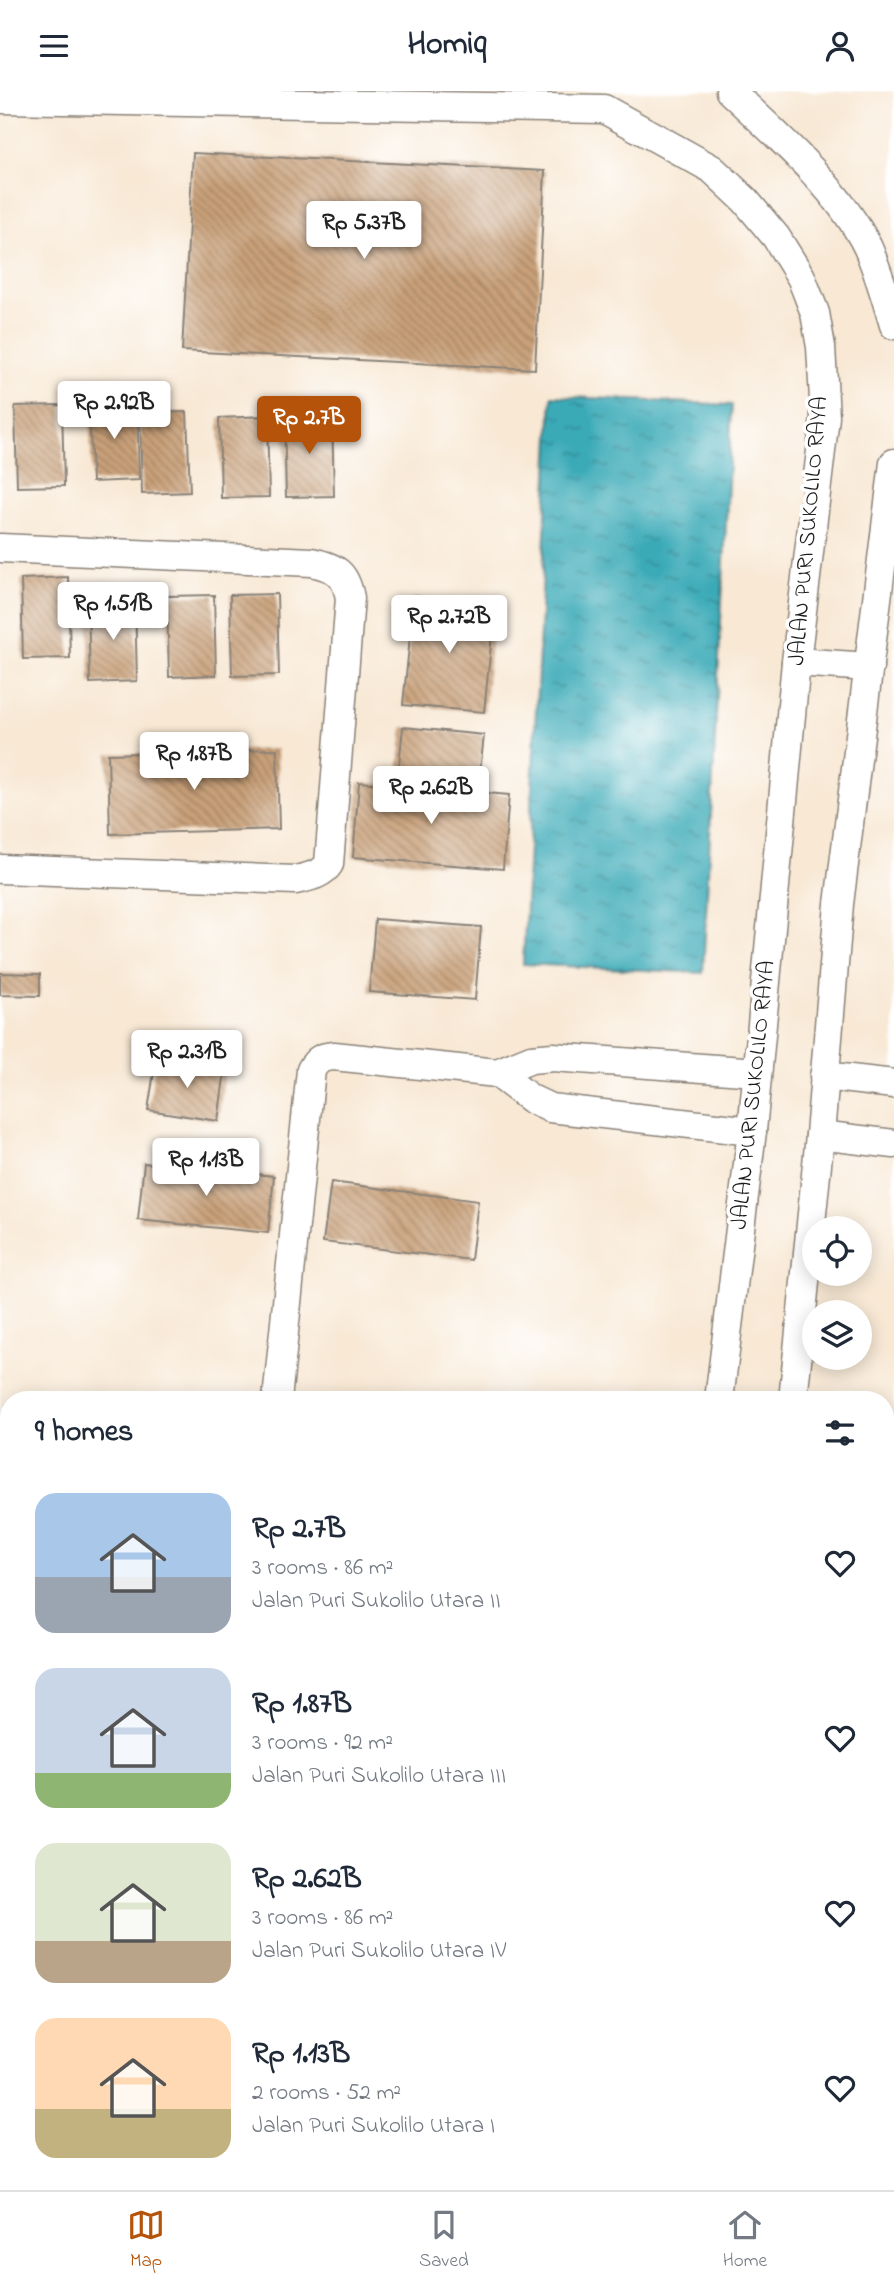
<!DOCTYPE html>
<meta charset="utf-8">
<style>
:root{--surface:#fff;--page:#f2f2f3;--text:#1f2937;--muted:#747a83;--line:#e0e1e3;--accent:#b45309}
body{margin:0;font-family:"Indie Flower",sans-serif;background:var(--page);color:var(--text);height:100vh;display:flex;flex-direction:column;font-size:26px;white-space:nowrap}
*{box-sizing:border-box;margin:0}
p{font-size:23px;color:var(--muted)}
.icon{flex:none;width:38px;height:38px;fill:none;stroke:currentColor;stroke-width:2;stroke-linecap:round;stroke-linejoin:round}
.map{position:relative;flex:1;overflow:hidden}
.side{position:absolute;left:0px;top:1300px;width:894px;height:800px;display:flex;flex-direction:column;background:var(--surface);border-radius:28px 28px 0 0;box-shadow:0 4px 18px #0003}
.side>*{flex:none}
.tools{position:absolute;left:802px;top:1125px;display:grid;gap:14px}
.tools a{display:grid;place-items:center;width:70px;height:70px;border-radius:50%;background:var(--surface);box-shadow:0 4px 18px #0003;font-size:35px}
.price{position:absolute;translate:-50% -60px;padding:0 16px;border-radius:7px;background:#fff;color:#222;font-size:23px;line-height:46px;filter:drop-shadow(0 2px 4px #0008)}
.price::after{content:'';position:absolute;left:50%;top:42px;width:21px;height:16px;margin-left:-10px;background:inherit;clip-path:polygon(0 0,100% 0,50% 100%)}
.price.active{background:var(--accent);color:#fff}
ul{padding:0;list-style:none}
li{display:flex;align-items:center;gap:21px;height:175px;padding:0 35px}
li span{display:grid;place-items:center;flex:none;width:196px;height:140px;border-radius:21px;color:#555}
li>.icon{margin-inline-start:auto}
span .icon{width:84px;height:84px;fill:#fffc;stroke-width:1}
li b{font-size:30px}
h2{display:flex;justify-content:space-between;align-items:center;height:84px;padding:0 35px;font-size:30px}
header{display:flex;justify-content:space-between;align-items:center;height:91px;padding:0 35px;background:var(--surface);font-size:32px;font-weight:800}
.tab-bar{display:flex;justify-content:space-around;align-items:center;height:98px;border-top:2px solid var(--line);background:var(--surface);font-size:19px;color:var(--muted)}
.tab-bar a{display:grid;justify-items:center;gap:4px}
.tab-bar .active{color:var(--accent)}
.map>svg:first-child{display:block}
.park{fill:url(#park-dots);stroke:#567855;stroke-width:2}
.water{fill:url(#water-ripples);stroke:#2b636a;stroke-width:2}
.building{fill:url(#building-back-hatch)}
.lines{fill:none;stroke-linecap:round;stroke-linejoin:round}
.minor-casing{stroke:#8a8278;stroke-width:31}
.minor{stroke:#fff;stroke-width:28}
.labels{text-anchor:middle;dominant-baseline:central;stroke-width:7;stroke-linejoin:round;paint-order:stroke}
.street-label{font-size:23px;fill:#1c1c1c;stroke:#fff}
</style>
<header><svg class="icon" aria-label="menu" viewBox="0 0 24 24"><path d="M4 6h16M4 12h16M4 18h16"/></svg>Homiq<svg class="icon" aria-label="person" viewBox="0 0 24 24"><circle cx="12" cy="8" r="4"/><path d="M4 21q1-7 8-7t8 7"/></svg></header>
<div class="map">
<svg width="894" height="2099" viewBox="0 0 894 2099">
<defs>
<pattern id="park-dots" width="8" height="8" patternUnits="userSpaceOnUse" patternTransform="scale(1.75)"><rect width="8" height="8" fill="#91d58e"/><path d="M2 2h.1M6 6h.1" fill="none" stroke="#7cb67a" stroke-width="1.8" stroke-linecap="round"/></pattern>
<pattern id="water-ripples" width="26" height="14" patternUnits="userSpaceOnUse" patternTransform="scale(1.75)"><rect width="26" height="14" fill="#3aaab7"/><path d="M2 4q2-2 4 0t4 0M15 11q2-2 4 0t4 0" fill="none" stroke="#308a94"/></pattern>
<pattern id="building-back-hatch" width="6" height="6" patternUnits="userSpaceOnUse" patternTransform="scale(1.75)"><rect width="6" height="6" fill="#c9a079"/><path d="M-1 5l2 2M0 0l6 6M5-1l2 2" fill="none" stroke="#a28262"/></pattern>
</defs>
<rect width="100%" height="100%" fill="#fff"/>
<filter id="ink" filterUnits="userSpaceOnUse"><feTurbulence type="fractalNoise" baseFrequency=".0143" numOctaves="2"/><feDisplacementMap in="SourceGraphic" scale="14" xChannelSelector="R" yChannelSelector="G"/><feConvolveMatrix kernelMatrix="1 2 1 2 8 2 1 2 1" color-interpolation-filters="sRGB"/></filter>
<filter id="wash" filterUnits="userSpaceOnUse"><feTurbulence type="fractalNoise" baseFrequency=".00686" numOctaves="4" result="noise"/><feDisplacementMap in="SourceGraphic" scale="28" xChannelSelector="R" yChannelSelector="G"/><feGaussianBlur stdDeviation="1.57" result="paint"/><feColorMatrix in="noise" values="0 0 0 0 0 0 0 0 0 0 0 0 0 0 0 0 0 1.4 0 .05"/><feComposite in="paint" operator="in"/></filter>
<g filter="url(#wash)">
<rect width="100%" height="100%" fill="#f8e8d4"/>
<polygon class="park" points="0,1965 9,1965 9,2091 79,2091 78,2099 0,2099"/>
<g class="water">
<polygon points="552,305 732,314 703,882 523,873"/>
<polygon points="0,1469 9,1470 9,1929 5,1967 0,1966"/>
</g>
<g id="blocks">
<g class="building">
<polygon points="193,62 545,80 535,278 182,260"/>
<polygon points="137,309 139,389 92,391 89,310"/>
<polygon points="62,314 64,395 17,396 15,315"/>
<polygon points="187,321 190,401 142,403 140,322"/>
<polygon points="332,324 334,405 286,406 284,326"/>
<polygon points="267,325 269,406 221,407 219,327"/>
<polygon points="68,486 70,567 23,568 21,488"/>
<polygon points="277,503 279,584 232,585 230,504"/>
<polygon points="214,504 216,584 169,586 167,505"/>
<polygon points="414,507 495,515 484,621 403,614"/>
<polygon points="135,509 137,590 90,592 88,511"/>
<polygon points="403,636 484,644 479,690 398,683"/>
<polygon points="277,658 279,738 110,743 108,663"/>
<polygon points="359,691 509,704 503,778 353,766"/>
<polygon points="375,828 481,836 475,909 369,901"/>
<polygon points="0,882 40,883 40,905 0,904"/>
<polygon points="156,969 225,979 218,1030 148,1019"/>
<polygon points="144,1072 274,1085 268,1142 138,1129"/>
<polygon points="331,1091 478,1110 471,1169 323,1151"/>
<polygon points="886,1747 894,1748 894,1939 886,1938"/>
</g>
</g>
</g>
<g filter="url(#ink)">
<use href="#blocks" fill-opacity="0" stroke="#8a8278" stroke-width="2"/>
<g class="lines">
<defs>
<g id="minor">
<path d="M730,0C776,43 841,100 868,157C879,182 886,208 894,234"/>
<polyline points="0,8 604,18 712,78 745,109 776,146 801,186 815,222 821,256 825,326 796,571 752,1040 719,1309"/>
<path d="M0,457L312,471C336,477 345,481 350,507L329,773C322,784 308,786 296,789L0,778"/>
<polyline points="796,571 869,576"/>
<polyline points="824,985 894,993"/>
<polyline points="752,1040 550,1017 531,1008 497,982 531,968 553,966 757,981"/>
<polyline points="820,1044 894,1053"/>
<path d="M277,1309L311,979C317,968 322,966 334,965L497,982"/>
<polyline points="793,1309 820,1044 839,813 894,372"/>
<polyline points="195,2099 196,2091"/>
<polyline points="624,2099 626,2091"/>
<polyline points="716,2099 717,2091"/>
</g>
</defs>
<use href="#minor" class="minor-casing"/>
<use href="#minor" class="minor"/>
</g>
</g>
<g class="labels">
<g class="street-label">
<text transform="translate(809 440) rotate(-85)">JALAN PURI SUKOLILO RAYA</text>
<text transform="translate(754 1004) rotate(-84)">JALAN PURI SUKOLILO RAYA</text>
</g>
</g>
</svg>
<div class="tools">
<a><svg class="icon" aria-label="locate" viewBox="0 0 24 24"><circle cx="12" cy="12" r="6"/><path d="M12 2v4M12 18v4M2 12h4M18 12h4"/></svg></a>
<a><svg class="icon" aria-label="layers" viewBox="0 0 24 24"><path d="M12 4l9 5-9 5-9-5zM3 14l9 5 9-5"/></svg></a>
</div>
<b class="price" style="left:364px;top:170px">Rp 5.37B</b>
<b class="price" style="left:114px;top:350px">Rp 2.92B</b>
<b class="price active" style="left:309px;top:365px">Rp 2.7B</b>
<b class="price" style="left:113px;top:551px">Rp 1.51B</b>
<b class="price" style="left:449px;top:564px">Rp 2.72B</b>
<b class="price" style="left:194px;top:701px">Rp 1.87B</b>
<b class="price" style="left:431px;top:735px">Rp 2.62B</b>
<b class="price" style="left:187px;top:999px">Rp 2.31B</b>
<b class="price" style="left:206px;top:1107px">Rp 1.13B</b>
<section class="side">
<h2>9 homes<svg class="icon" aria-label="filters" viewBox="0 0 24 24"><path d="M4 7h16M4 17h16"/><circle cx="9" cy="7" r="2"/><circle cx="15" cy="17" r="2"/></svg></h2>
<ul>
<li><span style="background:linear-gradient(#a9c7e8 60%,#9aa5b1 0)"><svg class="icon" aria-label="home" viewBox="0 0 24 24"><path d="M3 11l9-7 9 7M6 9v11h12V9"/></svg></span><div><b>Rp 2.7B</b><p>3 rooms · 86 m²</p><p>Jalan Puri Sukolilo Utara II</p></div><svg class="icon" aria-label="heart" viewBox="0 0 24 24"><path d="M12 20l-8-8c-3-5 5-10 8-4 3-6 11-1 8 4z"/></svg></li>
<li><span style="background:linear-gradient(#c9d6e8 75%,#8fb573 0)"><svg class="icon" aria-label="home" viewBox="0 0 24 24"><path d="M3 11l9-7 9 7M6 9v11h12V9"/></svg></span><div><b>Rp 1.87B</b><p>3 rooms · 92 m²</p><p>Jalan Puri Sukolilo Utara III</p></div><svg class="icon" aria-label="heart" viewBox="0 0 24 24"><path d="M12 20l-8-8c-3-5 5-10 8-4 3-6 11-1 8 4z"/></svg></li>
<li><span style="background:linear-gradient(#dfe7d0 70%,#b9a48a 0)"><svg class="icon" aria-label="home" viewBox="0 0 24 24"><path d="M3 11l9-7 9 7M6 9v11h12V9"/></svg></span><div><b>Rp 2.62B</b><p>3 rooms · 86 m²</p><p>Jalan Puri Sukolilo Utara IV</p></div><svg class="icon" aria-label="heart" viewBox="0 0 24 24"><path d="M12 20l-8-8c-3-5 5-10 8-4 3-6 11-1 8 4z"/></svg></li>
<li><span style="background:linear-gradient(#ffd9b3 65%,#c2b280 0)"><svg class="icon" aria-label="home" viewBox="0 0 24 24"><path d="M3 11l9-7 9 7M6 9v11h12V9"/></svg></span><div><b>Rp 1.13B</b><p>2 rooms · 52 m²</p><p>Jalan Puri Sukolilo Utara I</p></div><svg class="icon" aria-label="heart" viewBox="0 0 24 24"><path d="M12 20l-8-8c-3-5 5-10 8-4 3-6 11-1 8 4z"/></svg></li>
</ul>
</section>
</div>
<nav class="tab-bar">
<a class="active"><svg class="icon" aria-label="map" viewBox="0 0 24 24"><path d="M3 6l6-2 6 2 6-2v14l-6 2-6-2-6 2zM9 4v14M15 6v14"/></svg>Map</a>
<a><svg class="icon" aria-label="saved" viewBox="0 0 24 24"><path d="M7 4h10v16l-5-4-5 4z"/></svg>Saved</a>
<a><svg class="icon" aria-label="home" viewBox="0 0 24 24"><path d="M3 11l9-7 9 7M6 9v11h12V9"/></svg>Home</a>
</nav>
